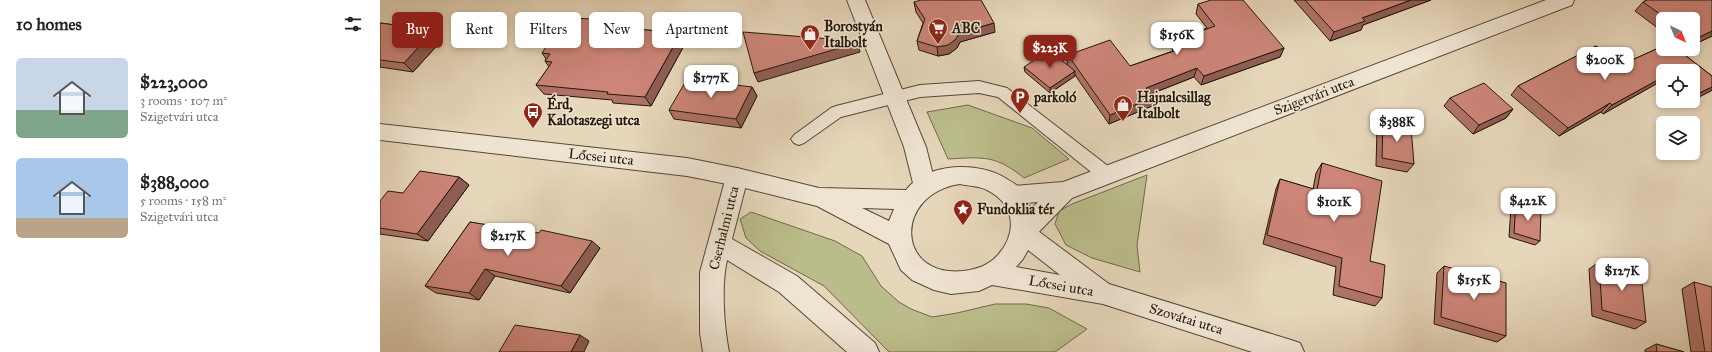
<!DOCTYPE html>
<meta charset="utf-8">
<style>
:root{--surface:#fff;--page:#f6f6f6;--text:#222;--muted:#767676;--accent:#8f2418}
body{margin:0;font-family:"IM FELL Great Primer",serif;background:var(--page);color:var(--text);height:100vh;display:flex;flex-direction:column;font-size:15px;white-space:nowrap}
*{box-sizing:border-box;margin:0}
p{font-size:13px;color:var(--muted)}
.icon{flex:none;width:22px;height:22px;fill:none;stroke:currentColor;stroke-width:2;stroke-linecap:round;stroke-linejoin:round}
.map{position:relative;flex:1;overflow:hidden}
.side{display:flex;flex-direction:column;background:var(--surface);width:380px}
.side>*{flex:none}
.banner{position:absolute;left:12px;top:12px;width:380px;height:36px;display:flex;gap:8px}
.needle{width:26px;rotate:136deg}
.tools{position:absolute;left:1276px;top:12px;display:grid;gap:8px}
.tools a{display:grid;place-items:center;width:44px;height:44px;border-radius:6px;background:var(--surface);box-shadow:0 2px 6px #0003;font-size:20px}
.price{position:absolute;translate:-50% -34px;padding:0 9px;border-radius:8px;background:#fff;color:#222;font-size:13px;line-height:26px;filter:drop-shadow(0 1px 2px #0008)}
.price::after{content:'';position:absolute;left:50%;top:24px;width:12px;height:9px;margin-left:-6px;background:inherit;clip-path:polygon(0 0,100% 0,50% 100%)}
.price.selected{background:var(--accent);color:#fff}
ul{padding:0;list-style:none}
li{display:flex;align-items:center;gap:12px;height:100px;padding:0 16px}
li span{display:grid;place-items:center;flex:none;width:112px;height:80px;border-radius:6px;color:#555}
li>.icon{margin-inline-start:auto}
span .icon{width:48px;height:48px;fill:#fffc;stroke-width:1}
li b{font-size:17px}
h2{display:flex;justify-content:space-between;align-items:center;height:48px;padding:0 16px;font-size:17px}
.pill{padding:0 14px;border-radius:6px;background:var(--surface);box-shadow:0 2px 6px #0003;font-size:14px;line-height:36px}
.pill.selected{background:var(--accent);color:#fff}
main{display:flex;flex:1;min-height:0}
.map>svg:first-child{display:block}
.green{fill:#bbbc8b;stroke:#6f6a4a}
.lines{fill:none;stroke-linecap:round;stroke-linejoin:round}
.service-casing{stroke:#544836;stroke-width:2}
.minor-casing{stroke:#544836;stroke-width:2}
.tertiary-casing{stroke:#544836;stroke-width:2}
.service{fill:#efe4d2;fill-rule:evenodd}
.minor{fill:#efe4d2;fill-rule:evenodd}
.tertiary{fill:#efe4d2;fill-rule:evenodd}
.wall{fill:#af7267;stroke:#23190a}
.shaded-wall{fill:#8f5d54;stroke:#23190a}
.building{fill:#cc8578;stroke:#23190a}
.labels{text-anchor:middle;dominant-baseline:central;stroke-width:3;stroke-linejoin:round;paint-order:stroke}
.poi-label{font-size:14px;font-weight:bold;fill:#23190a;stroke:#efe4d2;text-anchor:start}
.street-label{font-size:14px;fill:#23190a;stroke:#efe4d2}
</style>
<main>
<section class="side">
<h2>10 homes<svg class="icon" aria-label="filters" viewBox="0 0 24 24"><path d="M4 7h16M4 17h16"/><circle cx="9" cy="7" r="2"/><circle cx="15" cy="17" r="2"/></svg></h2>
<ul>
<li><span style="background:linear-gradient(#c9d6e8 65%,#7fa58c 0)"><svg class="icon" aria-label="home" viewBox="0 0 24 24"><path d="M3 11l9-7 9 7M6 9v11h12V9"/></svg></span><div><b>$223,000</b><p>3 rooms · 107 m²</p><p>Szigetvári utca</p></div></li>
<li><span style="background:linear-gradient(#a9c7e8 75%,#b9a48a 0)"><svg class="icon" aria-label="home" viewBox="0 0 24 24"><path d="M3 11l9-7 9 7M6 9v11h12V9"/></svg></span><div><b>$388,000</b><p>5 rooms · 158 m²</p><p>Szigetvári utca</p></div></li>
</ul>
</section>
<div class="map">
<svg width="1332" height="352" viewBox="0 0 1332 352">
<rect width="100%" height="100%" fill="#e6d6ba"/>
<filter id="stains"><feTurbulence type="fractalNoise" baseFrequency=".005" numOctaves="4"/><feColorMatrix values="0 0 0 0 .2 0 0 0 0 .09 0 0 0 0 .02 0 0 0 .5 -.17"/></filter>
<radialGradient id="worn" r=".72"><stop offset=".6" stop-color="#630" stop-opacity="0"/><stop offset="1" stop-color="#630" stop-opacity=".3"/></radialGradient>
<g class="green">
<path d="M588,105L652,128L689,159L644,178C616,155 603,157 568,159L547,112Z"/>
<polygon points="767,175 757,245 760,272 712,258 686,245 675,224 679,211 692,204"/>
<polygon points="371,212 455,241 482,256 501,286 519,302 531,309 552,317 577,313 615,304 646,304 669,308 707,329 675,352 509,352 444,286 380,251 366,238 360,219"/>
</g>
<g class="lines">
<defs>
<polygon id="service" points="599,81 627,88 733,170 735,175 733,180 727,182 721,180 618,97 599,93 540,97 461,117 424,143 419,145 414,143 411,139 414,135 451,108 456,106 540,85"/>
<g id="minor">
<polygon points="467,0 485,0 546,147 556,187 553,194 545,196 537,194 534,187 524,147"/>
<polygon points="1166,0 1194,0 1192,5 692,198 651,240 643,243 635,240 631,233 635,226 658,202 632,204 624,202 621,195 624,188 632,186 683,182"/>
<path d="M357,168L365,171L368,177L352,239L417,276L495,343L499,352H467L399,292L347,260C341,286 344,326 349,352H323L320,333V272L346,177L349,171Z"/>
</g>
<path id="tertiary" d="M0,124L307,158L357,168L439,188L526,190C548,162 599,161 627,179C631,182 637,184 639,188C649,201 653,212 654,228L729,284L911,340L920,343L924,352H872L723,304L612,285L599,291L571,294L554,290L532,280L521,270L509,244L437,206L357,186L307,176L0,140ZM580,184C588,186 600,186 607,190C635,204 638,232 618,255C608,266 597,269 583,271C516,278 513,194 580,184ZM482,208L514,209L509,221ZM648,250L680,275L636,267L643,259Z"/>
</defs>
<use href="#service" class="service-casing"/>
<use href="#minor" class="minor-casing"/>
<use href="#tertiary" class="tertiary-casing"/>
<use href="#service" class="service"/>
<use href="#minor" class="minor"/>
<use href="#tertiary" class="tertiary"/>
</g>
<g class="wall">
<polygon points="914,0 1051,0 983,25 981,30 950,41"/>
<polygon points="1267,0 1332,0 1332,36 1313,45 1313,19 1283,19 1283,32 1255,11 1263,2"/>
<polygon points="534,2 615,32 580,42 577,48 569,54 558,56 539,50 537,41 543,23 536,12"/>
<polygon points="818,4 904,48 900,57 821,85 814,77 771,94 774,97 772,106 729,124 695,75 695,76 670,93 645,72 644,67 688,65 687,64 688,55 750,66 793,51 792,50 794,41 827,28 816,14"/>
<polygon points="0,23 54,30 63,39 33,72 0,67"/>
<polygon points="230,27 301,33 306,42 271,106 233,103 232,100 164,94 156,85 169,67 165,61 166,59 162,53 186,29"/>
<polygon points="1216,46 1241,65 1283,46 1283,49 1297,49 1332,76 1332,90 1313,100 1313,71 1283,71 1283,90 1276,84 1223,114 1221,112 1179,136 1131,95 1138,86"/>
<polygon points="372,87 377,96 361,128 294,119 289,110"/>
<polygon points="1070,98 1133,109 1126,118 1093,134 1064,106"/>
<polygon points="1297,101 1311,101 1303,105"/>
<polygon points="1003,121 1034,164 1027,172 996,166 997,130"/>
<polygon points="942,163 990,261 1002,298 995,306 953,295 956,267 883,244 896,189 900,179 933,189 936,173"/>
<polygon points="79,177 89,185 48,241 0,234 0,201"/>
<polygon points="1136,202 1160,241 1155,245 1129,237 1131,207"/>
<polygon points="90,222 220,248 190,293 115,276 99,300 56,293 45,286"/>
<polygon points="1219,262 1266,322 1255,329 1212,316 1209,269"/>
<polygon points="1064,266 1126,336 1117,342 1054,324 1057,273"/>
<polygon points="1314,282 1332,352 1311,352 1302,289"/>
<polygon points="1276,344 1304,352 1265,352 1265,350"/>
</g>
<g class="shaded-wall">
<polygon points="1031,0 1051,0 983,25 981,30 950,41 954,32 982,18"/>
<polygon points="226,20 232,30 222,26"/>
<polygon points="614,23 615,32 580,42 577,48 569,54 558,56 557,47 579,33"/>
<polygon points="54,30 63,39 33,72 24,63"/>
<polygon points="1332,31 1332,36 1313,45 1313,41 1315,39"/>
<polygon points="301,33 306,42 271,106 265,97"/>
<polygon points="477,41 480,52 378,82 374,73"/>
<polygon points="904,48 900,57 821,85 824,76"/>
<polygon points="817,68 814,77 765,96 766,88"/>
<polygon points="695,71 695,76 670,93 670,88"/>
<polygon points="1283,77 1283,78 1276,84 1223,114 1232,105"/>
<polygon points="372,87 377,96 361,128 356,119"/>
<polygon points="1332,87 1332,90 1331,91 1313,100 1313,96"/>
<polygon points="774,97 772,106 729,124 730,115"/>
<polygon points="1307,101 1311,101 1303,105"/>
<polygon points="1230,103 1221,112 1179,136 1188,128"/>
<polygon points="1133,109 1126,118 1093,134 1099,125"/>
<polygon points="79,177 89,185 48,241 37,234"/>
<polygon points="212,241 220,248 190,293 181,286"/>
<polygon points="105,269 115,276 99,300 89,293"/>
<polygon points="200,335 209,341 204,352 191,352"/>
</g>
<g class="building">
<polygon points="541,0 601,0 614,23 579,33 576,39 568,45 557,47 537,41 545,19 534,2"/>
<polygon points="831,0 863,0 904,48 824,76 817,68 766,88 774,97 730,115 688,55 730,40 750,66 800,49 794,41 835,26 818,4"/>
<polygon points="925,0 1031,0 982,18 985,21 954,32"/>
<polygon points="1267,0 1332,0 1332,31 1315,39 1313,38 1313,19 1287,19 1263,2"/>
<polygon points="194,18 226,20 222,26 301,33 265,97 227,94 228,92 156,85 172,62 165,61 170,54 162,53 178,29 186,29"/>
<polygon points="0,23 54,30 24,63 0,60"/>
<polygon points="363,32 477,41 477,43 374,73"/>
<polygon points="1216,46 1241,65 1283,46 1283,49 1297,49 1332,76 1332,87 1313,96 1313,71 1283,71 1283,77 1232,105 1230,103 1188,128 1138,86"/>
<polygon points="669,50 695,71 670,88 644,67"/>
<polygon points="307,79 372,87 356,119 289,110"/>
<polygon points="1104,83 1133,109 1099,125 1070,98"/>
<polygon points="1003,121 1031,127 1034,164 1002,158"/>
<polygon points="942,163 1002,181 990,261 1005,265 1002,298 959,286 962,258 887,235 900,179 937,190"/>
<polygon points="40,171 79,177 37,234 0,228 0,201 8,191 23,193"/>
<polygon points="1136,202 1161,210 1160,241 1134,233"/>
<polygon points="90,222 159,233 161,230 212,241 181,286 105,269 89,293 45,286"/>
<polygon points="1219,262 1261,274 1266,322 1222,310"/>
<polygon points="1064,266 1126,283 1126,336 1061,317"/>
<polygon points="1314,282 1332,287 1332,352 1325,352"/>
<polygon points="135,325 200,335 191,352 119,352"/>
<polygon points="1276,344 1304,352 1277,352"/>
</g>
<defs>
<symbol id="supermarket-pin" viewBox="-11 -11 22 30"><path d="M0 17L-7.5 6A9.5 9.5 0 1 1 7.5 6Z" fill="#8f2418" stroke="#efe4d2"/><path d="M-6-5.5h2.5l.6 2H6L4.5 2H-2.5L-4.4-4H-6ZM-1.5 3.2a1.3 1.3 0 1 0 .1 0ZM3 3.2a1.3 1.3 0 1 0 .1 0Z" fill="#fff"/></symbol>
<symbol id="shop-pin" viewBox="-11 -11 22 30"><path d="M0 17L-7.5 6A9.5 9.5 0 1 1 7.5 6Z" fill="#8f2418" stroke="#efe4d2"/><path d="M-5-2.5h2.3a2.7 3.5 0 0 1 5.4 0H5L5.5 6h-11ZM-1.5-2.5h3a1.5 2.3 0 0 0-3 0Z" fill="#fff"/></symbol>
<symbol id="parking-pin" viewBox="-11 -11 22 30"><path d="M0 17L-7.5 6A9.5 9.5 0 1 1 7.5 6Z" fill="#8f2418" stroke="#efe4d2"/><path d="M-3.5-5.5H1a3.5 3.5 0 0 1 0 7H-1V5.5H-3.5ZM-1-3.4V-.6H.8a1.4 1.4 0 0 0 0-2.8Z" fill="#fff"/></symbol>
<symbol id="bus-pin" viewBox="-11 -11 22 30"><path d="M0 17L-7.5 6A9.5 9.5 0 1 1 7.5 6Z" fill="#8f2418" stroke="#efe4d2"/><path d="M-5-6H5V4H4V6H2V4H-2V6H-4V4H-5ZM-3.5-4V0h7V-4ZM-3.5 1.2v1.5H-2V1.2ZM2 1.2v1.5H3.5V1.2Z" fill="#fff"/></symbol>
<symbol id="sight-pin" viewBox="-11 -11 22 30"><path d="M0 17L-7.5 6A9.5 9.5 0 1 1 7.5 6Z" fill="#8f2418" stroke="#efe4d2"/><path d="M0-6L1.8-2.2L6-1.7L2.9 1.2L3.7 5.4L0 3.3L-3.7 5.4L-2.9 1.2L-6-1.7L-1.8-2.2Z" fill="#fff"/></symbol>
</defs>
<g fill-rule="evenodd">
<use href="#supermarket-pin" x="547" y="17" width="22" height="30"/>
<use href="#shop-pin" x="419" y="23" width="22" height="30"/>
<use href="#parking-pin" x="629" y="86" width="22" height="30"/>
<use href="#shop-pin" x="732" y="94" width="22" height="30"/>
<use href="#bus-pin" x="142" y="101" width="22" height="30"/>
<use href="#sight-pin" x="572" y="198" width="22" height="30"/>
</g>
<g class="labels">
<g class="poi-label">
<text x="444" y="26">Borostyán<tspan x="444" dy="16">Italbolt</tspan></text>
<text x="572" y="28">ABC</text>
<text x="654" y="97">parkoló</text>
<text x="757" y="97">Hajnalcsillag<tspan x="757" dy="16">Italbolt</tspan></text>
<text x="167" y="104">Érd,<tspan x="167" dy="16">Kalotaszegi utca</tspan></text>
<text x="597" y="209">Fundoklia tér</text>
</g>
<g class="street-label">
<text transform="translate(934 96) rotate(-21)">Szigetvári utca</text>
<text transform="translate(221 157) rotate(6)">Lőcsei utca</text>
<text transform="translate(344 228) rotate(-76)">Cserhalmi utca</text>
<text transform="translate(681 286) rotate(10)">Lőcsei utca</text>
<text transform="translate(806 319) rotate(17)">Szovátai utca</text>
</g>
</g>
<rect width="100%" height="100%" filter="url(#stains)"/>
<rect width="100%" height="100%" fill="url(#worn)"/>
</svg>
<div class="tools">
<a><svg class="needle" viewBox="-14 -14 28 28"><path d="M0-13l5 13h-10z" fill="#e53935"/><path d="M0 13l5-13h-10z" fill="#767676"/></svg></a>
<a><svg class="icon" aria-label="locate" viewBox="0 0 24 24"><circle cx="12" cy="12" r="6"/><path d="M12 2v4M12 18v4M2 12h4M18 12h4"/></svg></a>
<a><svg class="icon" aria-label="layers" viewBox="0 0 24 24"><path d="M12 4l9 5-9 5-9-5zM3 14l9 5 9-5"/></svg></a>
</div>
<b class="price" style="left:797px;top:56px">$156K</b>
<b class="price selected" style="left:670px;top:69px">$223K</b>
<b class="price" style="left:1225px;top:81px">$200K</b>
<b class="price" style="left:331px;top:99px">$177K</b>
<b class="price" style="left:1017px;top:143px">$388K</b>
<b class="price" style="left:1148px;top:222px">$422K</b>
<b class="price" style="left:954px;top:223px">$101K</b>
<b class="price" style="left:128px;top:257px">$217K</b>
<b class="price" style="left:1242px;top:292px">$127K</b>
<b class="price" style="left:1094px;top:301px">$155K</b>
<div class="banner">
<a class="pill selected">Buy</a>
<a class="pill">Rent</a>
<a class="pill">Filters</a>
<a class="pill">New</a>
<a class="pill">Apartment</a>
</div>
</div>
</main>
